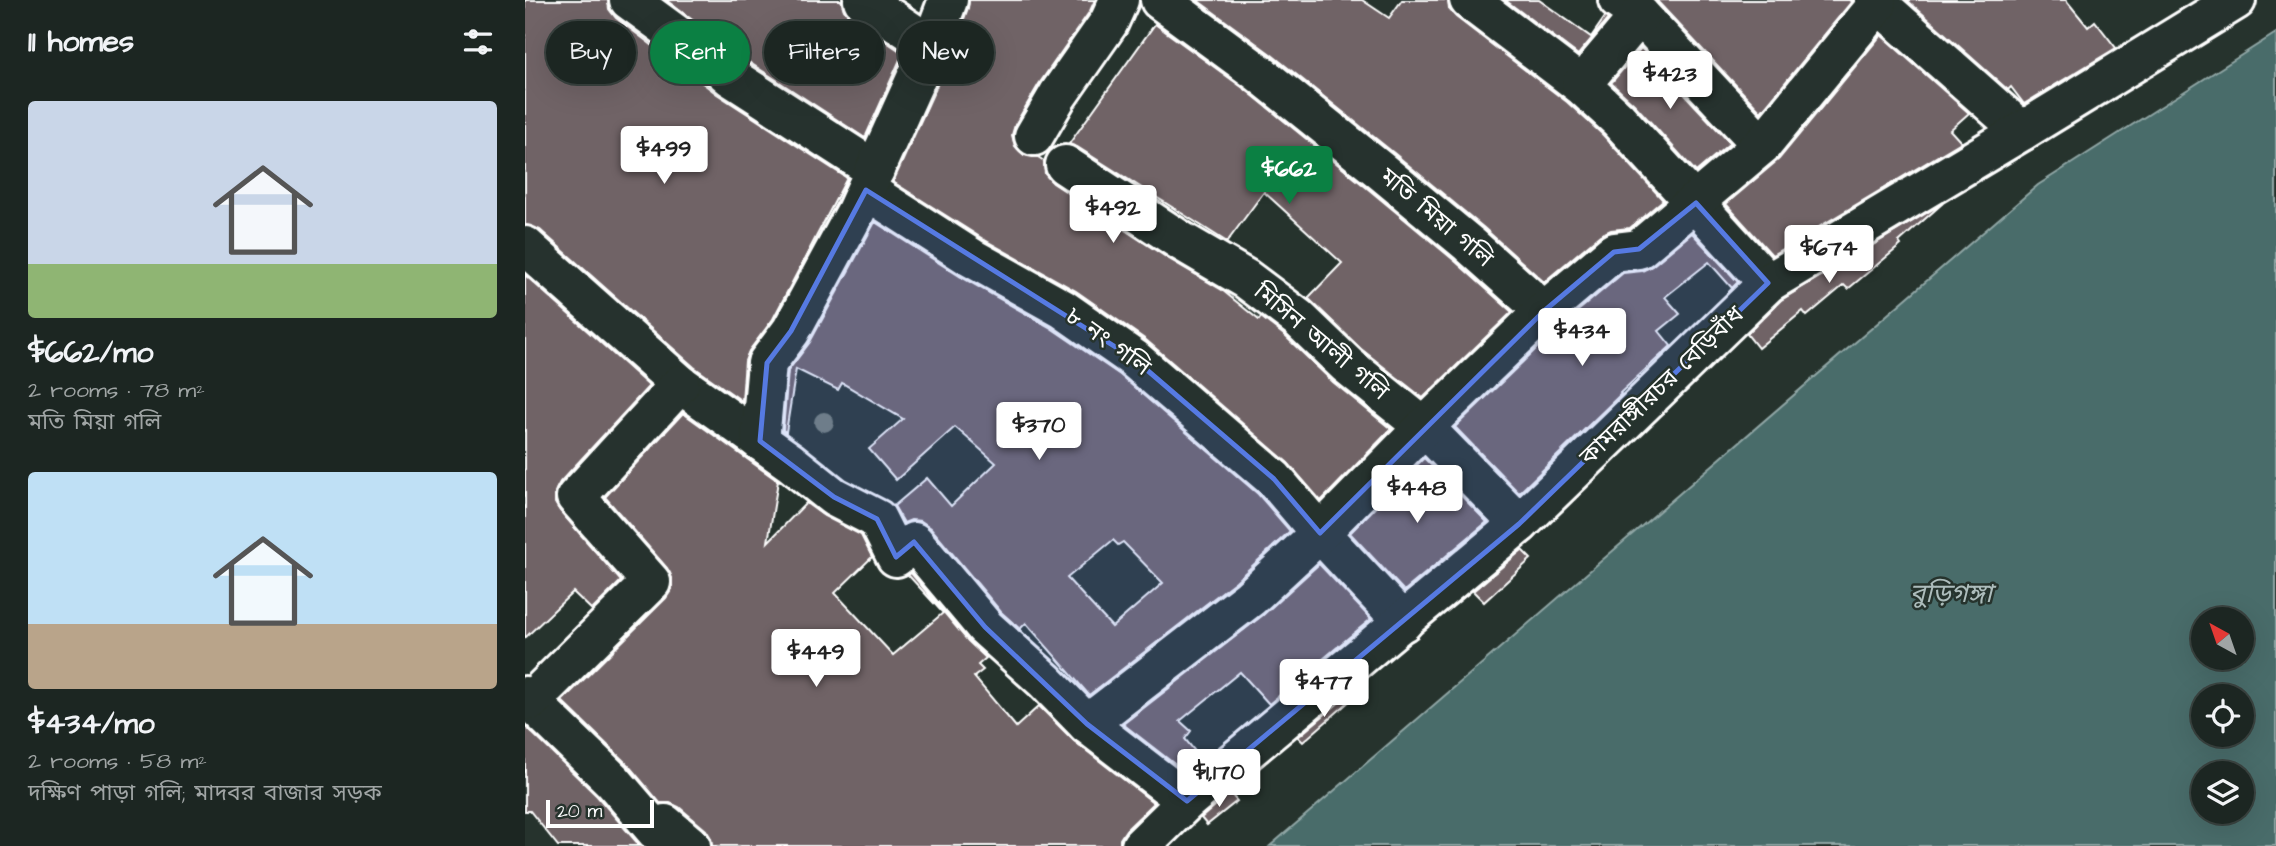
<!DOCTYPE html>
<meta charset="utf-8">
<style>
:root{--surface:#1c2622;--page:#29322f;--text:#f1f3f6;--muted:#a0a5a5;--line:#3a4340;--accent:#0b8043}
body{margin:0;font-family:"Architects Daughter","Noto Sans Bengali",sans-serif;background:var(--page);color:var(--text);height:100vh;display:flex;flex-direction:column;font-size:26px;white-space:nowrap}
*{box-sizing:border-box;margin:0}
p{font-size:23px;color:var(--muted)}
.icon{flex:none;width:38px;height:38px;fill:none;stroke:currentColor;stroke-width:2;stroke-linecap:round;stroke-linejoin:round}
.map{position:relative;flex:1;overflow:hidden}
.side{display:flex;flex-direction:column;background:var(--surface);width:525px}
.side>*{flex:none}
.hud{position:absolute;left:21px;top:21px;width:665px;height:63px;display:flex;gap:14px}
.needle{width:46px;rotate:320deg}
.controls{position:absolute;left:1666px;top:607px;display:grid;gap:14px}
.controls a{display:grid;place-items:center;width:63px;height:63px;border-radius:50%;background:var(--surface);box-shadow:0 7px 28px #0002,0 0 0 2px var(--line);font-size:35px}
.scale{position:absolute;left:21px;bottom:18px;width:108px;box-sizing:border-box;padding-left:7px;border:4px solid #fff;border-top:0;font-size:19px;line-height:24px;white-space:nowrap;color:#fff;-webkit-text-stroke:5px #26332d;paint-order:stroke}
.price{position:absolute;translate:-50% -60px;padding:0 16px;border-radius:7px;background:#fff;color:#222;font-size:23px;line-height:46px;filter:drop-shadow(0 2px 4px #0008)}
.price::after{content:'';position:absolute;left:50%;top:42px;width:21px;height:16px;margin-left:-10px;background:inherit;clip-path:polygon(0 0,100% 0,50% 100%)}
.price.on{background:var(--accent);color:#fff}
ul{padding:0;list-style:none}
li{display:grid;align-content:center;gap:14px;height:371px;padding:0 28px}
li span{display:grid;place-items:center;height:217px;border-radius:7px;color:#555}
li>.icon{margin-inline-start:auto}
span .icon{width:126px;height:126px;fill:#fffc;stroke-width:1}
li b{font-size:30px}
h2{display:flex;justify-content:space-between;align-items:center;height:84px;padding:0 28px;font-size:30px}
.tag{padding:0 24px;border-radius:32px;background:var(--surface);box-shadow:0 7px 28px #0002,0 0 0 2px var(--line);font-size:24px;line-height:63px}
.tag.on{background:var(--accent);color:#fff}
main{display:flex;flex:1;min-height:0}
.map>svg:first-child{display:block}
.water{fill:#486c6b;stroke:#91a7a6;stroke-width:2;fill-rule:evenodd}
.building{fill:#706466;stroke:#fff;stroke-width:2;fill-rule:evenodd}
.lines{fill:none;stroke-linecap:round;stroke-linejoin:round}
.street-casing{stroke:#fff;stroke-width:44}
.street{stroke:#26332d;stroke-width:38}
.tree{fill:#747f75}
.marked{fill:#567ae2;fill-opacity:0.2;stroke:#567ae2;stroke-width:5;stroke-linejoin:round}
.labels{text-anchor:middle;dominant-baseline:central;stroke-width:5;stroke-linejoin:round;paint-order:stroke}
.street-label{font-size:24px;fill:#fff;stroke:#26332d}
.water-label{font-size:26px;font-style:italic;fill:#adbdbc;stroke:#26332d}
</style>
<main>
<section class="side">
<h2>11 homes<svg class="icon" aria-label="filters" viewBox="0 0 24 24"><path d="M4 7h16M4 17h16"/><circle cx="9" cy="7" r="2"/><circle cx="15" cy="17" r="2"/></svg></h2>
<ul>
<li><span style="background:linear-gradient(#c9d6e8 75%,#8fb573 0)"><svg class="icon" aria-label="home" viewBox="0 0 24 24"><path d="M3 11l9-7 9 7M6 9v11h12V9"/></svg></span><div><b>$662/mo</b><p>2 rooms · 78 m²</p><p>মতি মিয়া গলি</p></div></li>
<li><span style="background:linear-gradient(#bfe0f5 70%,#b9a48a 0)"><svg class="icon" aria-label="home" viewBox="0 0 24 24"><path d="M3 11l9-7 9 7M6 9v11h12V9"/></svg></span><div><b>$434/mo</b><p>2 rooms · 58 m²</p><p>দক্ষিণ পাড়া গলি; মাদবর বাজার সড়ক</p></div></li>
</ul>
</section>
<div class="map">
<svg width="1751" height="846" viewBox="0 0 1751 846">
<rect width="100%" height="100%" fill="#26332d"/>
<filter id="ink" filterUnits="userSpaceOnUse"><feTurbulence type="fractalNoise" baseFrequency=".0143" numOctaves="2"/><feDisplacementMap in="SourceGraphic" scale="14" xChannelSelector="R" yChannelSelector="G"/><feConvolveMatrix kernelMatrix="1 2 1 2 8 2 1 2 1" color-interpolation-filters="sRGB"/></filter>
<g filter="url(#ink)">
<path class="water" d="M1751,33V846H745L1513,185ZM1678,620H1717V658H1678ZM1678,696H1717V735H1678ZM1678,774H1717V812H1678Z"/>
<g class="building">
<polygon points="0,0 83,0 84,9 91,18 192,94 322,178 248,319 224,351 220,361 217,401 169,367 15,230 0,225"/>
<polygon points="141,0 316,0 319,10 326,18 378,53 340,138 219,59"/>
<polygon points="444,0 570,0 565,11 514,84 490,125 487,135 490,146 499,155 513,157 519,161 520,174 528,183 644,259 697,290 734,320 736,317 759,335 808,382 866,429 796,501 763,463 621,340 551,291 458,239 368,182 426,54 443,8"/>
<polygon points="672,0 837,0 864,18 877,0 923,0 924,9 931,17 1042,102 1077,134 1138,200 1105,228 1086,230 1075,235 1019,282 959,228 870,154 747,55"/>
<polygon points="980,0 1014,0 1066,37 1080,17 1083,19 1053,55"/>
<polygon points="1134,0 1328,0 1236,112 1132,1"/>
<polygon points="1382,0 1541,0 1563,27 1570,21 1591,48 1499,104 1486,87 1483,90"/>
<polygon points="630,24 721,90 842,188 930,261 987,312 898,398 836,349 783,298 817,263 739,192 702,242 552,147 544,144"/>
<polygon points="1356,35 1444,113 1425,130 1436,142 1247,255 1201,204 1254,159"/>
<polygon points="1116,48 1205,143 1171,172 1109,104 1086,83"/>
<polygon points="1418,203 1374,242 1376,245 1323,289 1319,285 1282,316 1278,311 1233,348 1222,334 1256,300"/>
<path d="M350,222L436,277L526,328L595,375L733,494L765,531L711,581L564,695L501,623L495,629L476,612L406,528L396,521L386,520L379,523L369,506L402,478L426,506L471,463L430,427L371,480L344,449L378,419L317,383L313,390L271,369L261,432L258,430L263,371L285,342ZM588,540L593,545L598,542L638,583L587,627L542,578Z"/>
<polygon points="1167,233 1213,282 1207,288 1184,262 1140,297 1155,314 1134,331 1146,346 1095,393 1096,394 994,493 930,427 1034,327 1098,273 1117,271 1127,266"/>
<polygon points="0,275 124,386 35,482 30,492 30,503 35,511 96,581 67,610 48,592 0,638"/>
<polygon points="158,413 253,481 243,542 281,503 299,516 336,535 347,557 310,593 368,655 418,613 383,575 386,573 443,641 461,658 453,665 458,670 449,677 491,727 514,706 549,741 629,803 601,830 595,839 595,846 187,846 186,838 181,830 154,807 145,803 135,803 103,765 37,701 141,598 147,589 147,578 142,568 80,497"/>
<polygon points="899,458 962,522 879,591 825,533"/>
<polygon points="997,550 1006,559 959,602 948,591"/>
<polygon points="794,564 846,619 744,704 715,672 655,721 666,731 660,739 677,760 661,773 598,724 738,615"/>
<polygon points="823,695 827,699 778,742 773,737"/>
<polygon points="0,726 72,796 115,846 33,846 5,811 0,811"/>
<polygon points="705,793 712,801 682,825 676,818"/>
</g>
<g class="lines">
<defs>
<g id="street">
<polyline points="104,0 186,60 206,77 350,170"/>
<polyline points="635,0 734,73 856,171 944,244 1019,311"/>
<polyline points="944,0 1056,85 1093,119 1243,283"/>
<polyline points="1093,0 1115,15 1237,145"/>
<polyline points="1349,0 1497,131"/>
<polyline points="406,45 423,0"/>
<polyline points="1056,85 1115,15"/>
<polyline points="509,136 533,95 584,22 594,0"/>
<polyline points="540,165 656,241 721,279 773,318 822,365 899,427 994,524"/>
<polyline points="341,190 447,258 538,309 608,358 749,479 795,533 878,622"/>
<polyline points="0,246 155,384 265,462 309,497 352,519 371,557 389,542 460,627 520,681 562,724 662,801"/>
<polyline points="235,441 242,363 266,331 331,211 406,45 338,0"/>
<polyline points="0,696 88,781 131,831 140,824 166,846"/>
<polyline points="6,701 126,582 51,497 155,384"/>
<polyline points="562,724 725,598 795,533 899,427 1019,311 1089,252 1114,249 1237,145 1352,5"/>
<polyline points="616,846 662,801 994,524 1243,283 1497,131 1711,0"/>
</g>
</defs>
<use href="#street" class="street-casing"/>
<use href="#street" class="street"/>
</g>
<circle class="tree" cx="299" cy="422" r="10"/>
</g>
<path class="marked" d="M341,190L608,358L749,479L795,533L1019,311L1089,252L1114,249L1171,203L1243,283L994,524L662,801L562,724L460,627L389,542L371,557L352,519L309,497L235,441L242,363L266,331Z"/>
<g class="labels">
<g class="street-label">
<text transform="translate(911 218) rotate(40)">মতি মিয়া গলি</text>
<text transform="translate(583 342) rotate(36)">৮ নং গলি</text>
<text transform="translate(796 342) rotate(40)">মিসিন আলী গলি</text>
<text transform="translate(1137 386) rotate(-44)">কামরাঙ্গীরচর বেড়িবাঁধ</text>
</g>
<g class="water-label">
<text x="1426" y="594">বুড়িগঙ্গা</text>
</g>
</g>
</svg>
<div class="controls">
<a><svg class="needle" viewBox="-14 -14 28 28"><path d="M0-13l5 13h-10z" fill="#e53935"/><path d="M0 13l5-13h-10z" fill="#a0a5a5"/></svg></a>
<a><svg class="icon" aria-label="locate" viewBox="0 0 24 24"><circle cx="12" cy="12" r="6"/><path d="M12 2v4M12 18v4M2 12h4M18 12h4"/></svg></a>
<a><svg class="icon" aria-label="layers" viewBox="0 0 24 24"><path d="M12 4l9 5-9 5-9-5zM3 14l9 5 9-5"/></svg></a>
</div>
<div class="scale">20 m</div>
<b class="price" style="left:1145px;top:111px">$423</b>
<b class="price" style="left:139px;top:186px">$499</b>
<b class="price on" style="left:764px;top:206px">$662</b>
<b class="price" style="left:588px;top:245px">$492</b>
<b class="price" style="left:1304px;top:285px">$674</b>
<b class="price" style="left:1057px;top:368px">$434</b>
<b class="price" style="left:514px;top:462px">$370</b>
<b class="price" style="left:892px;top:525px">$448</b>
<b class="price" style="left:291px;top:689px">$449</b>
<b class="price" style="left:799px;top:719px">$477</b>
<b class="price" style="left:694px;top:809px">$1,170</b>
<div class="hud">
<a class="tag">Buy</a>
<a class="tag on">Rent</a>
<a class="tag">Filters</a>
<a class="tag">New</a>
</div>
</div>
</main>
